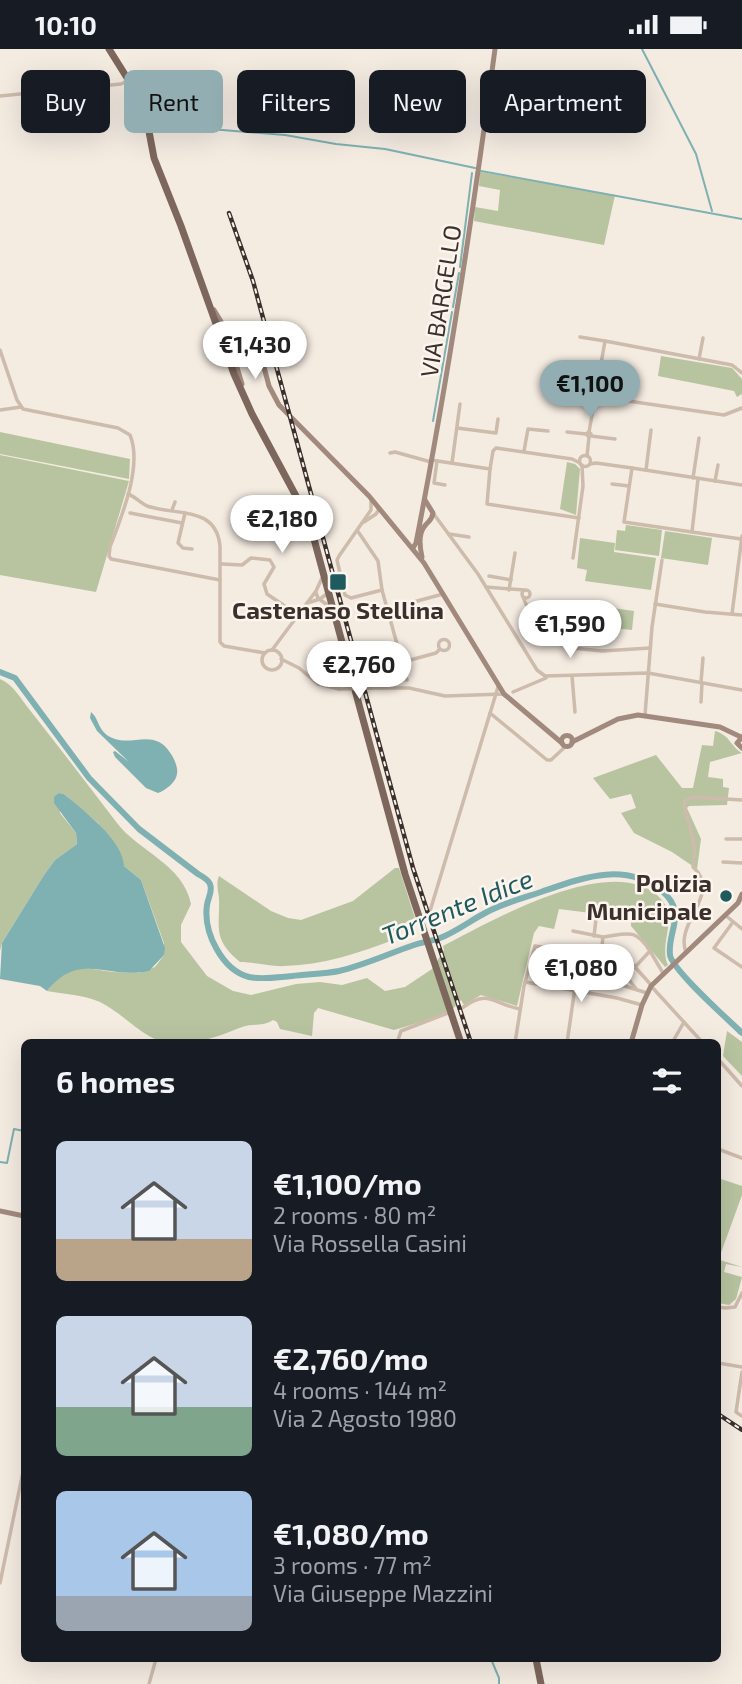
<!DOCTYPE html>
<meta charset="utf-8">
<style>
:root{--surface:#171b24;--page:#242831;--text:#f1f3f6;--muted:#9ea1a6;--accent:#92aeb2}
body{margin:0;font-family:"Exo 2",sans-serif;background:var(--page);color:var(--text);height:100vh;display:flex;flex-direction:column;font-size:26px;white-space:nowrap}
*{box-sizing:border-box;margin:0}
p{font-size:23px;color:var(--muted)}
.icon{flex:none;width:38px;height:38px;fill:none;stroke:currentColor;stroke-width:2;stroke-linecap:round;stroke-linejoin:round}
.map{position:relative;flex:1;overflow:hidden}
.panel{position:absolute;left:21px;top:990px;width:700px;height:623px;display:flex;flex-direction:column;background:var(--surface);border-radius:10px;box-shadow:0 7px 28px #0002}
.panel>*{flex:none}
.guide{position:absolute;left:21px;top:21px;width:700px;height:63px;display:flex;gap:14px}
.price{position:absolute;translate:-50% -60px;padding:0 16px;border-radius:24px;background:#fff;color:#222;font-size:23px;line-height:46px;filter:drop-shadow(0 2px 4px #0008)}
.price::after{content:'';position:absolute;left:50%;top:42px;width:21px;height:16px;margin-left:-10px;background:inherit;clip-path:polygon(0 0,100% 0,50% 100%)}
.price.current{background:var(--accent);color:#111}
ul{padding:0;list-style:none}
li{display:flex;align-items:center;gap:21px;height:175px;padding:0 35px}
li span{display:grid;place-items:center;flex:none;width:196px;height:140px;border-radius:10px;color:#555}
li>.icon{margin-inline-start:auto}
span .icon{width:84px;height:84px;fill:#fffc;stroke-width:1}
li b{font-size:30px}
h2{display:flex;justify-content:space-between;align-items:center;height:84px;padding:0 35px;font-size:30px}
.chip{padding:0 24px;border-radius:10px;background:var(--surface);box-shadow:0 7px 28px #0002;font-size:24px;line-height:63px}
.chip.current{background:var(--accent);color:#111}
.status{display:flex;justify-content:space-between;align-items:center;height:49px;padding:0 35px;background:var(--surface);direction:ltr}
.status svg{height:19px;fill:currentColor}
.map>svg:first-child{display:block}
.green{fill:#b8c4a0}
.water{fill:#7fb0b2}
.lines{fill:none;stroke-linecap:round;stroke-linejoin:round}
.stream{stroke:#7fb0b2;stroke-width:2}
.river{stroke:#7fb0b2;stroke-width:6}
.street{stroke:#cdbbac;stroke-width:3.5}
.secondary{stroke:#a18a7d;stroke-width:5}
.primary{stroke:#7d675c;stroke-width:7}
.rail-casing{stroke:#3b302b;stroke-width:4.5}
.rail{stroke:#fbf5ee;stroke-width:2;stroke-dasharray:5;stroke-linecap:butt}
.street-bridge{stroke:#cdbbac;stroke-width:3.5}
.poi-dot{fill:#1f5a5e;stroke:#fbf5ee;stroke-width:2.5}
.labels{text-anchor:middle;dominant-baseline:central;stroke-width:5;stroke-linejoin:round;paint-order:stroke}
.street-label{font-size:24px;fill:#3b302b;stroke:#fbf5ee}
.poi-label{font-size:24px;font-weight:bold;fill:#3b302b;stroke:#fbf5ee}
.water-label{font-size:26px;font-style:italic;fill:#1f5a5e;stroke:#fbf5ee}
</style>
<div class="status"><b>10:10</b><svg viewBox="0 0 49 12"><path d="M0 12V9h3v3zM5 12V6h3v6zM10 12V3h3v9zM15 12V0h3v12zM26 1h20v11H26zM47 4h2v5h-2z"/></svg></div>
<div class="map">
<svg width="742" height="1635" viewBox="0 0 742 1635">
<rect width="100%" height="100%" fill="#f4ebe1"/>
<g class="green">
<polygon points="480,123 615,146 604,196 474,172 475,158 498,162 500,141 479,137"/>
<polygon points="661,307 732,319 742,330 742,345 737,348 734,342 658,327"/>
<polygon points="0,383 130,410 129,430 0,405"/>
<polygon points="0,406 129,432 96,543 0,526"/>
<polygon points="567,413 575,415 580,420 576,466 560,460"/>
<polygon points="626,476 662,481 659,507 615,501 617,481 625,482"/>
<polygon points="665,482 712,489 708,516 661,509"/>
<polygon points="580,489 615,494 614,503 656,509 651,541 585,532 587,521 577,519"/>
<polygon points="584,555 634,562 632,581 613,579 612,585 591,582 594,559 579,557"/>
<path d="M0,630C14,636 20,649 29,660C59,698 88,736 117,774C139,803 183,815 191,855L181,876V893L207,927L233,942L251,946L296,935L320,933L342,936L367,929L385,942L405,938L432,920L444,901L443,897C490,873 615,800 661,850C679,870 658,895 668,916L665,918L631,877V869L559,860L554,880L539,877L534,884L517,957L481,946L464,956L461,951L448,965L394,981L318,959L314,964L312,987L280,980L277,973L273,971C263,978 253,974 242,978C214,989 179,1004 149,987C132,977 118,962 100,953C85,946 63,945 47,942L60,926L76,920L85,919L113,923L139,924L155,918L164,906V894L141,831L124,817L98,774L64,745L59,744L60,764L76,784L77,795L55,811L44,826L2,894L0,902Z"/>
<path d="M715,682C730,686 730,697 742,704L710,713L708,728L723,730V738L729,739L727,756L689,757L687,759L701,790L697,820L672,803L634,784L621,764L636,759L631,745L610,750L593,729L656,706L682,739H693L702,696L713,697Z"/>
<path d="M395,819H399L415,869L406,873L398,889C362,903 324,916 285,917C270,918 255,913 240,913C212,890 220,879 219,849C218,841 216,834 219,827L271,862L288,869L301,871L353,852Z"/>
<polygon points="727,982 742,993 742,1027 723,1007"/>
<polygon points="718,1129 742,1137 742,1146 718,1212"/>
<polygon points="720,1211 742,1218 726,1215 724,1223 742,1228 736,1250 729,1256 718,1254 718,1218"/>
</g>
<g class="water">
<path d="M91,663C100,670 97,684 115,690C130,695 145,686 159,693C168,697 179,715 177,725C176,733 166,741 158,744L146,739L115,708L113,703L115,702L129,713L97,682L90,669Z"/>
<path d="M59,744L64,745C83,761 123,791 124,817L141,831L165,899L164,906L149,922C106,931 80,901 47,942L40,937L0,930L2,894L44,826L55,811L77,795L76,784L54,754V748Z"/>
</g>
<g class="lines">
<g class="stream">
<polyline points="642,0 696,105 712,162"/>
<polyline points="151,69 188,76"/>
<polyline points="198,79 285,86 336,95 385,100 475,119"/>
<polyline points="481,122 742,170"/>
<polyline points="460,218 472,124"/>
<polyline points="453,258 459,224"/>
<polyline points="433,372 452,263"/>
<polyline points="0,1113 7,1114 14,1080 24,1082"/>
<polyline points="491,1610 499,1629 499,1635"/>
</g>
<path class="river" d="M0,623L15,629L89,729L139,780L198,825C203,828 208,830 210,835C213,843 208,848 207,856C203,883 222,921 249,928C263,931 278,928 292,927C307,925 324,925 339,922C365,916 390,904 414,896C423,893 432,892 440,889C456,883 471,871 487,863C504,854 523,849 541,843C582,829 624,812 662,842C688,864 667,882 670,906C672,921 729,971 742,984"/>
<g class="street">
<polyline points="0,47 121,35 129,31"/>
<polyline points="580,288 605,292 589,383"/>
<polyline points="605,292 732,316 742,324"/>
<path d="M0,301L17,351L23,360L118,379L130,386C143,417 121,469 110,498L109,507L111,510L220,531"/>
<polyline points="699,310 703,289"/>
<polyline points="594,347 724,366 742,359"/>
<polyline points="0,361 21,358"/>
<polyline points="457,379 496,384 498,370"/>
<polyline points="567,383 586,385"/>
<polyline points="591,387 615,390"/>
<polyline points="524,402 528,380 548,382"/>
<polyline points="390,404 395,403 431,413"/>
<circle cx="585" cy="412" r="5.5"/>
<polyline points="587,407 589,388 586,385 589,383 591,385 589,388"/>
<polyline points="431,411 490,420 487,455 579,469"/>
<polyline points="437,412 434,434 445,436"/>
<polyline points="452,414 460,355"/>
<polyline points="590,415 596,414 632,419"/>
<polyline points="490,420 493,402 496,399 572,410 580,414"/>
<polyline points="646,421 651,381"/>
<polyline points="693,429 699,389"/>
<polyline points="698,430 692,483 624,473 632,419 742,436"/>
<polyline points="715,432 718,416"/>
<polyline points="612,435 629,437"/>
<path d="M128,445C136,448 140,454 147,457C175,467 216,456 220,497V593L224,597L265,604"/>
<polyline points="172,461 175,453"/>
<polyline points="130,464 182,474"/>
<polyline points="185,464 178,494 183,499 192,500"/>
<polyline points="433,464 478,525 537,621 545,627 648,624 742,641"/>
<polyline points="364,473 376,465 379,460"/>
<polyline points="357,481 378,512 382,541 351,549 345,546 337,511 339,507 371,461 371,452"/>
<polyline points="692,483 741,490"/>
<polyline points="449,485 469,488"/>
<polyline points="573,509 583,437 582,416"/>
<polyline points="222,515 242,516 251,509 270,511 274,518 264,535 267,545 298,566"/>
<polyline points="489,527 511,531"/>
<polyline points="486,538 524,541"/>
<polyline points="509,541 515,504"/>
<circle cx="526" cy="545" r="4"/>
<polyline points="316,544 318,549 330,558"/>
<path d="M523,548C533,576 545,570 569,577L572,599L602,602L650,599"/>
<polyline points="307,554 320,550 328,544"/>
<polyline points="655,555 705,563 742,566"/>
<polyline points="388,560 443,545"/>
<polyline points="732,565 742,487"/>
<polyline points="572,578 574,558"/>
<circle cx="444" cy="596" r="5.5"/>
<polyline points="272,601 316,542 322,529"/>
<circle cx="272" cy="611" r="10"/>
<polyline points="281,610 299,619 318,635 339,640"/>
<polyline points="403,613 436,604 440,600"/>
<polyline points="364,625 407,631 382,541"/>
<polyline points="572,627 575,663"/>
<polyline points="701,633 703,609"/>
<polyline points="379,639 409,639 445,647 504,645"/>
<polyline points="513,643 546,629"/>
<polyline points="701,653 702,634"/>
<polyline points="490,664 547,711 551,711 566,697"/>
<polyline points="645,666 652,578 662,511"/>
<polyline points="726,790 742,790"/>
<polyline points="723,813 742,814"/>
<polyline points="725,866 742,880"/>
<polyline points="434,873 430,862 498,638"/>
<polyline points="733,873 714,899 742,918"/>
<polyline points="573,882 603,888"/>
<polyline points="594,887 596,870"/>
<polyline points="650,902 663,924"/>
<path d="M686,903C674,873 723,845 693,818C699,791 686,777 684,752L693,748L742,751"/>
<path d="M601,906L603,888C627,885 635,878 650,902L635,918"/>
<polyline points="525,933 617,949 642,956"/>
<polyline points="651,937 703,994"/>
<polyline points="637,941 620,919 617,917 609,932 647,944"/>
<path d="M462,959C490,939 492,955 520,960"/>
<polyline points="397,994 401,982 448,964"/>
<polyline points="515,994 524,937 535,897 598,906 620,906 627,909 652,937"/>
<polyline points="567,994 580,904"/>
<polyline points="672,994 684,973"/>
<polyline points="718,1010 742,1037"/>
<polyline points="718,1100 742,1109"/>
<polyline points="718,1258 725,1259 735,1258 742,1244"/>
<polyline points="718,1314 742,1318"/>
<polyline points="742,1323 736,1363 742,1367"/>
<polyline points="0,1534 24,1418"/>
<polyline points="149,1635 156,1610"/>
</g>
<g class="secondary">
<polyline points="214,261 231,289 240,295 254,298 260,303 269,337 279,356 369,447 424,514 504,645 562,694"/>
<polyline points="241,300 235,312 242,335"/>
<path d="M413,499L416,494C448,330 473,165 495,0"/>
<path d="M422,508C420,499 418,486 424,478C428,472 432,472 433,464L425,451"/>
<circle cx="567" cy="692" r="5.5"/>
<polyline points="742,688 737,694 742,699"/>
<polyline points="572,693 618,670 638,666 720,678 741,688"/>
<polyline points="631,994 642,956 651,937 738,854 742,845"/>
<polyline points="0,1162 24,1167"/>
</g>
<g class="primary">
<polyline points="109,0 144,56 154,109 181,177 234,325 252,365 296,447 314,490 405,825 461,994"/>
<polyline points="536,1610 541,1635"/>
</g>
<defs>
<g id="rail">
<polyline points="229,164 253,232 413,819 471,994"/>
<polyline points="718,1365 742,1381"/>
</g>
</defs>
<use href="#rail" class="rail-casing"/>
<use href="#rail" class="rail"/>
<polyline class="street-bridge" points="339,640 379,639"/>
</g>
<g class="poi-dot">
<rect x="329" y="524" width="18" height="18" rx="3.5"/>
<circle cx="726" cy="847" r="7"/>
</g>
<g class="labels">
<g class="street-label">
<text transform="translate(440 252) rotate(-81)">VIA BARGELLO</text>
</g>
<g class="poi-label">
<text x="338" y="560">Castenaso Stellina</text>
<text x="712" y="833" text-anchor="end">Polizia<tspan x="712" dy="28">Municipale</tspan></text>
</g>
<g class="water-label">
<text transform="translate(457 857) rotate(-22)">Torrente Idice</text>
</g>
</g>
</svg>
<b class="price" style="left:255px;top:332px">€1,430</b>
<b class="price current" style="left:590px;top:371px">€1,100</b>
<b class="price" style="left:282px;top:506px">€2,180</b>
<b class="price" style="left:570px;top:611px">€1,590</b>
<b class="price" style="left:359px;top:652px">€2,760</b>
<b class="price" style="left:581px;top:955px">€1,080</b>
<div class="guide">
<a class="chip">Buy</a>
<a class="chip current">Rent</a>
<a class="chip">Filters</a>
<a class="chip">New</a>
<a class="chip">Apartment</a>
</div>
<section class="panel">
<h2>6 homes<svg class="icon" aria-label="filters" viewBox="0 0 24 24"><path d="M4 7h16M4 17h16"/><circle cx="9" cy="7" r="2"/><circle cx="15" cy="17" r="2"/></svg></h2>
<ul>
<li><span style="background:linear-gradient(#c9d6e8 70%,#b9a48a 0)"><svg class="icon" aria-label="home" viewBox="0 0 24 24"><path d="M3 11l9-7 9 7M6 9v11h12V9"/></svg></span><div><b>€1,100/mo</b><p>2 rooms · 80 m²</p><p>Via Rossella Casini</p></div></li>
<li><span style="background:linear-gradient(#c9d6e8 65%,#7fa58c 0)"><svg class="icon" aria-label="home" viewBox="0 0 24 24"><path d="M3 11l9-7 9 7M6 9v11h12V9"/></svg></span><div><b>€2,760/mo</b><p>4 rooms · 144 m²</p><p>Via 2 Agosto 1980</p></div></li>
<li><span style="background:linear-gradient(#a9c7e8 75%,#9aa5b1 0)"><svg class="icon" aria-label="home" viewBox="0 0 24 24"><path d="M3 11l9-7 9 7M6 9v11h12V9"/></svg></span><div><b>€1,080/mo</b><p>3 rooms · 77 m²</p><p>Via Giuseppe Mazzini</p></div></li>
</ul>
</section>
</div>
